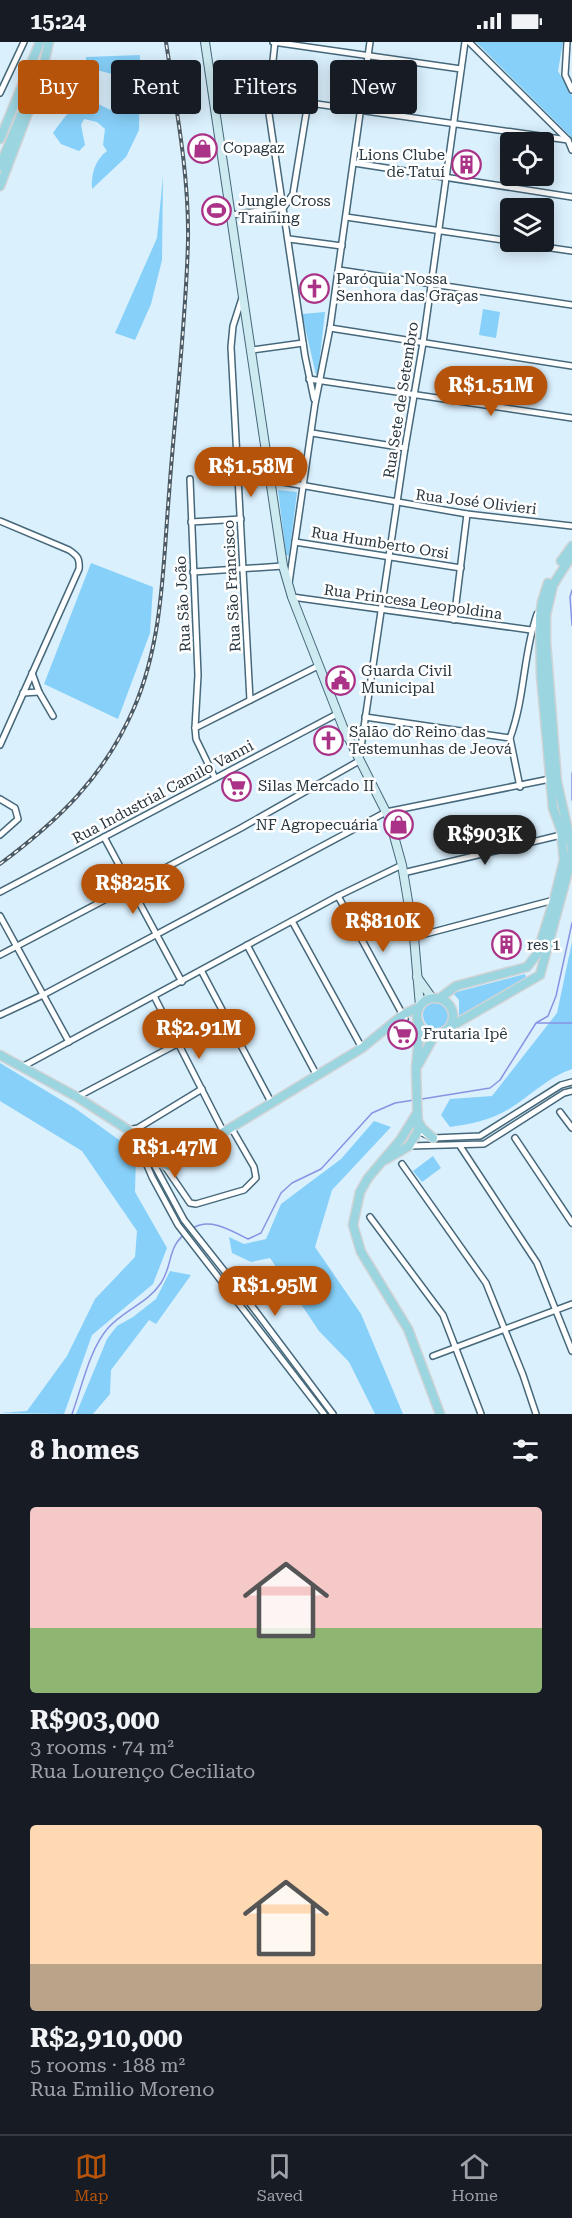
<!DOCTYPE html>
<meta charset="utf-8">
<style>
:root{--surface:#171b24;--page:#20242c;--text:#f1f3f6;--muted:#9ea1a6;--line:#363941;--accent:#b45309}
body{margin:0;font-family:"Roboto Serif",serif;background:var(--page);color:var(--text);height:100vh;display:flex;flex-direction:column;font-size:22px;white-space:nowrap}
*{box-sizing:border-box;margin:0}
p{font-size:20px;color:var(--muted)}
.icon{flex:none;width:33px;height:33px;fill:none;stroke:currentColor;stroke-width:2;stroke-linecap:round;stroke-linejoin:round}
.map{position:relative;height:1372px;overflow:hidden}
.panel{display:flex;flex-direction:column;background:var(--surface);flex:1}
.panel>*{flex:none}
.banner{position:absolute;left:18px;top:18px;width:537px;height:54px;display:flex;gap:12px}
.tools{position:absolute;left:500px;top:90px;display:grid;gap:12px}
.tools a{display:grid;place-items:center;width:54px;height:54px;border-radius:6px;background:var(--surface);box-shadow:0 3px 15px #0003;font-size:30px}
.price{position:absolute;translate:-50% -51px;padding:0 14px;border-radius:21px;background:var(--accent);color:#fff;font-size:20px;line-height:39px;filter:drop-shadow(0 2px 3px #0008)}
.price::after{content:'';position:absolute;left:50%;top:36px;width:18px;height:14px;margin-left:-9px;background:inherit;clip-path:polygon(0 0,100% 0,50% 100%)}
.price.selected{background:#222;color:#fff}
ul{padding:0;list-style:none}
li{display:grid;align-content:center;gap:12px;height:318px;padding:0 30px}
li span{display:grid;place-items:center;height:186px;border-radius:6px;color:#555}
li>.icon{margin-inline-start:auto}
span .icon{width:108px;height:108px;fill:#fffc;stroke-width:1}
li b{font-size:26px}
h2{display:flex;justify-content:space-between;align-items:center;height:72px;padding:0 30px;font-size:26px}
.chip{padding:0 21px;border-radius:6px;background:var(--surface);box-shadow:0 3px 15px #0003;font-size:21px;line-height:54px}
.chip.selected{background:var(--accent);color:#fff}
.status{display:flex;justify-content:space-between;align-items:center;height:42px;padding:0 30px;background:var(--surface);direction:ltr}
.status svg{height:16px;fill:currentColor}
.menu{display:flex;justify-content:space-around;align-items:center;height:84px;border-top:2px solid var(--line);background:var(--surface);font-size:16px;color:var(--muted)}
.menu a{display:grid;justify-items:center;gap:3px}
.menu .selected{color:var(--accent)}
.map>svg:first-child{display:block}
.green{fill:#87d0f9}
.lines{fill:none;stroke-linecap:round;stroke-linejoin:round}
.stream{stroke:#8893e3;stroke-width:1.5}
.street-casing{stroke:#46687b;stroke-width:8}
.secondary-casing{stroke:#46687b;stroke-width:10}
.primary-casing{stroke:#d0d3d5;stroke-width:11}
.street{stroke:#fff;stroke-width:5}
.secondary{stroke:#cdeaf0;stroke-width:8}
.primary{stroke:#9bd5e0;stroke-width:8}
.rail-casing{stroke:#4c5b65;stroke-width:4}
.rail{stroke:#fff;stroke-width:1.5;stroke-dasharray:4.5;stroke-linecap:butt}
.labels{text-anchor:middle;dominant-baseline:central;stroke-width:5;stroke-linejoin:round;paint-order:stroke}
.poi-label{font-size:15px;fill:#293740;stroke:#fff;text-anchor:start}
.street-label{font-size:15px;fill:#293740;stroke:#fff}
</style>
<div class="status"><b>15:24</b><svg viewBox="0 0 49 12"><path d="M0 12V9h3v3zM5 12V6h3v6zM10 12V3h3v9zM15 12V0h3v12zM26 1h20v11H26zM47 4h2v5h-2z"/></svg></div>
<div class="map">
<svg width="572" height="1372" viewBox="0 0 572 1372">
<rect width="100%" height="100%" fill="#daf0fd"/>
<g class="green">
<polygon points="476,0 563,0 558,29 572,54 572,96"/>
<path d="M140,13L139,88L126,115L92,147C91,132 95,118 107,109L103,103L105,87L97,80L84,77L81,83L85,103L79,109L61,102L53,91C62,79 74,59 90,60C98,60 109,68 117,71L119,34L86,25V15Z"/>
<polygon points="163,134 162,218 151,262 135,298 115,291 157,196"/>
<polygon points="483,267 500,270 496,296 479,293"/>
<polygon points="325,270 318,332 316,333 302,272"/>
<polygon points="278,448 297,450 289,514 286,513"/>
<polygon points="91,521 153,545 150,591 118,677 44,642"/>
<path d="M572,900V1027C548,1035 530,1054 509,1067C491,1078 471,1082 450,1085L441,1073L450,1057L492,1054L557,971Z"/>
<polygon points="525,932 526,936 459,974 459,958 453,951"/>
<circle cx="436" cy="973" r="13"/>
<polygon points="0,1021 76,1067 129,1105 136,1114 135,1150 167,1206 153,1242 92,1293 64,1372 0,1371 27,1369 67,1314 95,1257 135,1215 137,1189 82,1109 0,1059"/>
<polygon points="374,1079 391,1085 332,1148 315,1205 361,1272 403,1372 375,1372 349,1320 319,1289 270,1216 251,1220 232,1211 229,1195 244,1202 266,1197 281,1162 341,1117"/>
<polygon points="433,1114 441,1126 422,1140 413,1129"/>
<polygon points="170,1229 191,1233 156,1282 149,1278 111,1328 110,1352 93,1372 76,1372 107,1297 117,1284 133,1275 156,1257"/>
</g>
<g class="lines">
<g class="stream">
<polyline points="572,548 570,555 572,583"/>
<polyline points="572,731 572,758"/>
<polyline points="537,981 572,981"/>
<polyline points="422,1057 490,1046 500,1038 536,981 548,974 556,954 572,881"/>
<path d="M193,1186C210,1175 232,1189 248,1197L261,1191L281,1151L292,1141L321,1127L372,1071L395,1061L414,1058"/>
<path d="M72,1372C82,1345 89,1308 108,1286C124,1268 148,1261 161,1241C174,1221 166,1204 189,1189"/>
</g>
<defs>
<g id="street">
<polyline points="273,0 461,27"/>
<polyline points="275,0 268,65 305,314 314,357"/>
<polyline points="469,0 568,98 572,108"/>
<polyline points="567,0 565,33 572,48"/>
<polyline points="0,51 24,0"/>
<polyline points="268,55 568,98"/>
<polyline points="354,121 572,155"/>
<polyline points="232,173 284,165 293,152 308,60"/>
<polyline points="346,175 510,199"/>
<polyline points="289,197 342,204"/>
<polyline points="510,200 572,209"/>
<polyline points="339,228 572,263"/>
<polyline points="242,256 233,284 231,305 250,658"/>
<polyline points="330,286 572,324"/>
<polyline points="252,308 303,301"/>
<polyline points="309,337 572,376"/>
<polyline points="312,391 405,406"/>
<polyline points="190,437 198,633 195,686 196,697 215,736"/>
<polyline points="271,438 467,472 572,484"/>
<path d="M0,479L69,508C78,514 80,517 79,527L0,703"/>
<polyline points="191,480 241,477"/>
<polyline points="295,500 461,526"/>
<polyline points="193,530 283,524"/>
<polyline points="289,541 315,362 330,286 370,0"/>
<polyline points="292,555 531,588"/>
<polyline points="454,578 467,472"/>
<polyline points="39,650 53,674"/>
<polyline points="23,651 39,650 32,631"/>
<path d="M365,675L510,696C525,656 523,612 537,572"/>
<polyline points="195,686 318,624"/>
<polyline points="510,696 520,745"/>
<polyline points="0,757 15,766 18,777 0,793"/>
<polyline points="104,795 182,940"/>
<polyline points="403,831 561,793"/>
<polyline points="0,850 337,672"/>
<polyline points="338,854 405,977"/>
<polyline points="0,874 69,1000"/>
<polyline points="292,879 362,1006"/>
<polyline points="414,895 554,858"/>
<polyline points="247,903 316,1032"/>
<polyline points="0,913 241,786 359,719 405,406 423,301 465,0"/>
<polyline points="202,930 271,1060"/>
<polyline points="154,954 224,1091"/>
<polyline points="0,973 43,953 386,770 550,737"/>
<polyline points="22,1025 338,854 402,823"/>
<polyline points="77,1055 177,1002"/>
<polyline points="560,1070 572,1086"/>
<polyline points="128,1088 138,1086 202,1047"/>
<polyline points="418,1089 433,1096 480,1094 561,1043 572,1040"/>
<polyline points="515,1096 572,1181"/>
<polyline points="137,1100 152,1135 178,1183 324,1372"/>
<polyline points="409,1104 484,1102 564,1051 572,1049"/>
<polyline points="460,1104 537,1221 572,1309"/>
<polyline points="150,1115 184,1178 245,1255 333,1372"/>
<polyline points="402,1122 486,1241 523,1333 536,1372"/>
<polyline points="164,1123 190,1161 196,1162 244,1148 256,1136 254,1125 232,1087"/>
<polyline points="370,1175 443,1273 481,1372"/>
<polyline points="433,1314 572,1262"/>
</g>
<g id="secondary">
<polyline points="205,0 283,524 292,555 343,685 389,776 402,823 414,895 420,964"/>
<polyline points="347,695 362,688"/>
<polyline points="417,935 432,956"/>
</g>
<g id="primary">
<polyline points="0,97 40,0"/>
<polyline points="0,124 26,61"/>
<polyline points="0,144 40,39 49,0"/>
<polyline points="561,519 572,504"/>
<circle cx="435" cy="974" r="18"/>
<polyline points="440,956 456,944 527,925 537,912 554,858 564,818 561,788 553,766 541,633 540,574 542,560 548,541"/>
<polyline points="450,985 540,933 570,822 572,806 557,740 546,600 546,573 553,543 572,513"/>
<polyline points="0,1013 77,1055 130,1089 158,1119 168,1124 362,1006 404,972 419,965"/>
<polyline points="418,1023 433,996 439,992"/>
<polyline points="417,1071 401,1097 368,1136 360,1150 353,1183 361,1210 408,1287 440,1372"/>
<polyline points="418,1079 422,1086 433,1096"/>
<polyline points="385,1118 409,1104 418,1089 416,1026 420,984"/>
</g>
</defs>
<use href="#street" class="street-casing"/>
<use href="#secondary" class="secondary-casing"/>
<use href="#primary" class="primary-casing"/>
<use href="#street" class="street"/>
<use href="#secondary" class="secondary"/>
<use href="#primary" class="primary"/>
<defs>
<path id="rail" d="M0,822C59,778 104,735 134,666C163,599 163,523 169,452C175,368 186,283 188,198C189,131 176,66 166,0"/>
</defs>
<use href="#rail" class="rail-casing"/>
<use href="#rail" class="rail"/>
</g>
<defs>
<symbol id="shop-ring" viewBox="-11 -11 22 22"><circle r="9.5" fill="#fff" stroke="#aa3287" stroke-width="1.5"/><path d="M-5-2.5h2.3a2.7 3.5 0 0 1 5.4 0H5L5.5 6h-11ZM-1.5-2.5h3a1.5 2.3 0 0 0-3 0Z" fill="#aa3287"/></symbol>
<symbol id="building-ring" viewBox="-11 -11 22 22"><circle r="9.5" fill="#fff" stroke="#aa3287" stroke-width="1.5"/><path d="M-4-6H4V6H1V3H-1V6H-4ZM-2.5-4.3h1.7v1.8h-1.7ZM.8-4.3h1.7v1.8H.8ZM-2.5-1h1.7V.8h-1.7ZM.8-1h1.7V.8H.8Z" fill="#aa3287"/></symbol>
<symbol id="stadium-ring" viewBox="-11 -11 22 22"><circle r="9.5" fill="#fff" stroke="#aa3287" stroke-width="1.5"/><path d="M0-5a6.5 5 0 1 0 0 10a6.5 5 0 1 0 0-10ZM-3.5-1.8h7v3.6h-7Z" fill="#aa3287"/></symbol>
<symbol id="church-ring" viewBox="-11 -11 22 22"><circle r="9.5" fill="#fff" stroke="#aa3287" stroke-width="1.5"/><path d="M-1.2-6h2.4v3.5h3.3v2.4h-3.3V6h-2.4V-.1h-3.3v-2.4h3.3Z" fill="#aa3287"/></symbol>
<symbol id="civic-ring" viewBox="-11 -11 22 22"><circle r="9.5" fill="#fff" stroke="#aa3287" stroke-width="1.5"/><path d="M-.6-6.5H3V-4.5H.6V-3L4-1V1h2V6H-6V1h2V-1L-.6-3ZM-1.2 2.5V6h2.4V2.5Z" fill="#aa3287"/></symbol>
<symbol id="supermarket-ring" viewBox="-11 -11 22 22"><circle r="9.5" fill="#fff" stroke="#aa3287" stroke-width="1.5"/><path d="M-6-5.5h2.5l.6 2H6L4.5 2H-2.5L-4.4-4H-6ZM-1.5 3.2a1.3 1.3 0 1 0 .1 0ZM3 3.2a1.3 1.3 0 1 0 .1 0Z" fill="#aa3287"/></symbol>
</defs>
<g fill-rule="evenodd">
<use href="#shop-ring" x="186" y="90" width="33" height="33"/>
<use href="#building-ring" x="450" y="106" width="33" height="33"/>
<use href="#stadium-ring" x="200" y="152" width="33" height="33"/>
<use href="#church-ring" x="298" y="230" width="33" height="33"/>
<use href="#civic-ring" x="324" y="622" width="33" height="33"/>
<use href="#church-ring" x="312" y="682" width="33" height="33"/>
<use href="#supermarket-ring" x="220" y="728" width="33" height="33"/>
<use href="#shop-ring" x="382" y="766" width="33" height="33"/>
<use href="#building-ring" x="490" y="886" width="33" height="33"/>
<use href="#supermarket-ring" x="386" y="976" width="33" height="33"/>
</g>
<g class="labels">
<g class="poi-label">
<text x="223" y="106">Copagaz</text>
<text x="445" y="113" text-anchor="end">Lions Clube<tspan x="445" dy="17">de Tatuí</tspan></text>
<text x="238" y="159">Jungle Cross<tspan x="238" dy="17">Training</tspan></text>
<text x="336" y="237">Paróquia Nossa<tspan x="336" dy="17">Senhora das Graças</tspan></text>
<text x="361" y="629">Guarda Civil<tspan x="361" dy="17">Municipal</tspan></text>
<text x="349" y="690">Salão do Reino das<tspan x="349" dy="17">Testemunhas de Jeová</tspan></text>
<text x="258" y="744">Silas Mercado II</text>
<text x="378" y="783" text-anchor="end">NF Agropecuária</text>
<text x="527" y="903">res 1</text>
<text x="423" y="992">Frutaria Ipê</text>
</g>
<g class="street-label">
<text transform="translate(401 358) rotate(-81)">Rua Sete de Setembro</text>
<text transform="translate(476 460) rotate(7)">Rua José Olivieri</text>
<text transform="translate(380 501) rotate(9)">Rua Humberto Orsi</text>
<text transform="translate(232 544) rotate(-93)">Rua São Francisco</text>
<text transform="translate(413 560) rotate(8)">Rua Princesa Leopoldina</text>
<text transform="translate(183 562) rotate(-93)">Rua São João</text>
<text transform="translate(163 750) rotate(-28)">Rua Industrial Camilo Vanni</text>
</g>
</g>
</svg>
<div class="tools">
<a><svg class="icon" aria-label="locate" viewBox="0 0 24 24"><circle cx="12" cy="12" r="6"/><path d="M12 2v4M12 18v4M2 12h4M18 12h4"/></svg></a>
<a><svg class="icon" aria-label="layers" viewBox="0 0 24 24"><path d="M12 4l9 5-9 5-9-5zM3 14l9 5 9-5"/></svg></a>
</div>
<b class="price" style="left:491px;top:375px">R$1.51M</b>
<b class="price" style="left:251px;top:456px">R$1.58M</b>
<b class="price selected" style="left:485px;top:824px">R$903K</b>
<b class="price" style="left:133px;top:873px">R$825K</b>
<b class="price" style="left:383px;top:911px">R$810K</b>
<b class="price" style="left:199px;top:1018px">R$2.91M</b>
<b class="price" style="left:175px;top:1137px">R$1.47M</b>
<b class="price" style="left:275px;top:1275px">R$1.95M</b>
<div class="banner">
<a class="chip selected">Buy</a>
<a class="chip">Rent</a>
<a class="chip">Filters</a>
<a class="chip">New</a>
</div>
</div>
<section class="panel">
<h2>8 homes<svg class="icon" aria-label="filters" viewBox="0 0 24 24"><path d="M4 7h16M4 17h16"/><circle cx="9" cy="7" r="2"/><circle cx="15" cy="17" r="2"/></svg></h2>
<ul>
<li><span style="background:linear-gradient(#f6c9c9 65%,#8fb573 0)"><svg class="icon" aria-label="home" viewBox="0 0 24 24"><path d="M3 11l9-7 9 7M6 9v11h12V9"/></svg></span><div><b>R$903,000</b><p>3 rooms · 74 m²</p><p>Rua Lourenço Ceciliato</p></div></li>
<li><span style="background:linear-gradient(#ffd9b3 75%,#b9a48a 0)"><svg class="icon" aria-label="home" viewBox="0 0 24 24"><path d="M3 11l9-7 9 7M6 9v11h12V9"/></svg></span><div><b>R$2,910,000</b><p>5 rooms · 188 m²</p><p>Rua Emilio Moreno</p></div></li>
</ul>
</section>
<nav class="menu">
<a class="selected"><svg class="icon" aria-label="map" viewBox="0 0 24 24"><path d="M3 6l6-2 6 2 6-2v14l-6 2-6-2-6 2zM9 4v14M15 6v14"/></svg>Map</a>
<a><svg class="icon" aria-label="saved" viewBox="0 0 24 24"><path d="M7 4h10v16l-5-4-5 4z"/></svg>Saved</a>
<a><svg class="icon" aria-label="home" viewBox="0 0 24 24"><path d="M3 11l9-7 9 7M6 9v11h12V9"/></svg>Home</a>
</nav>
